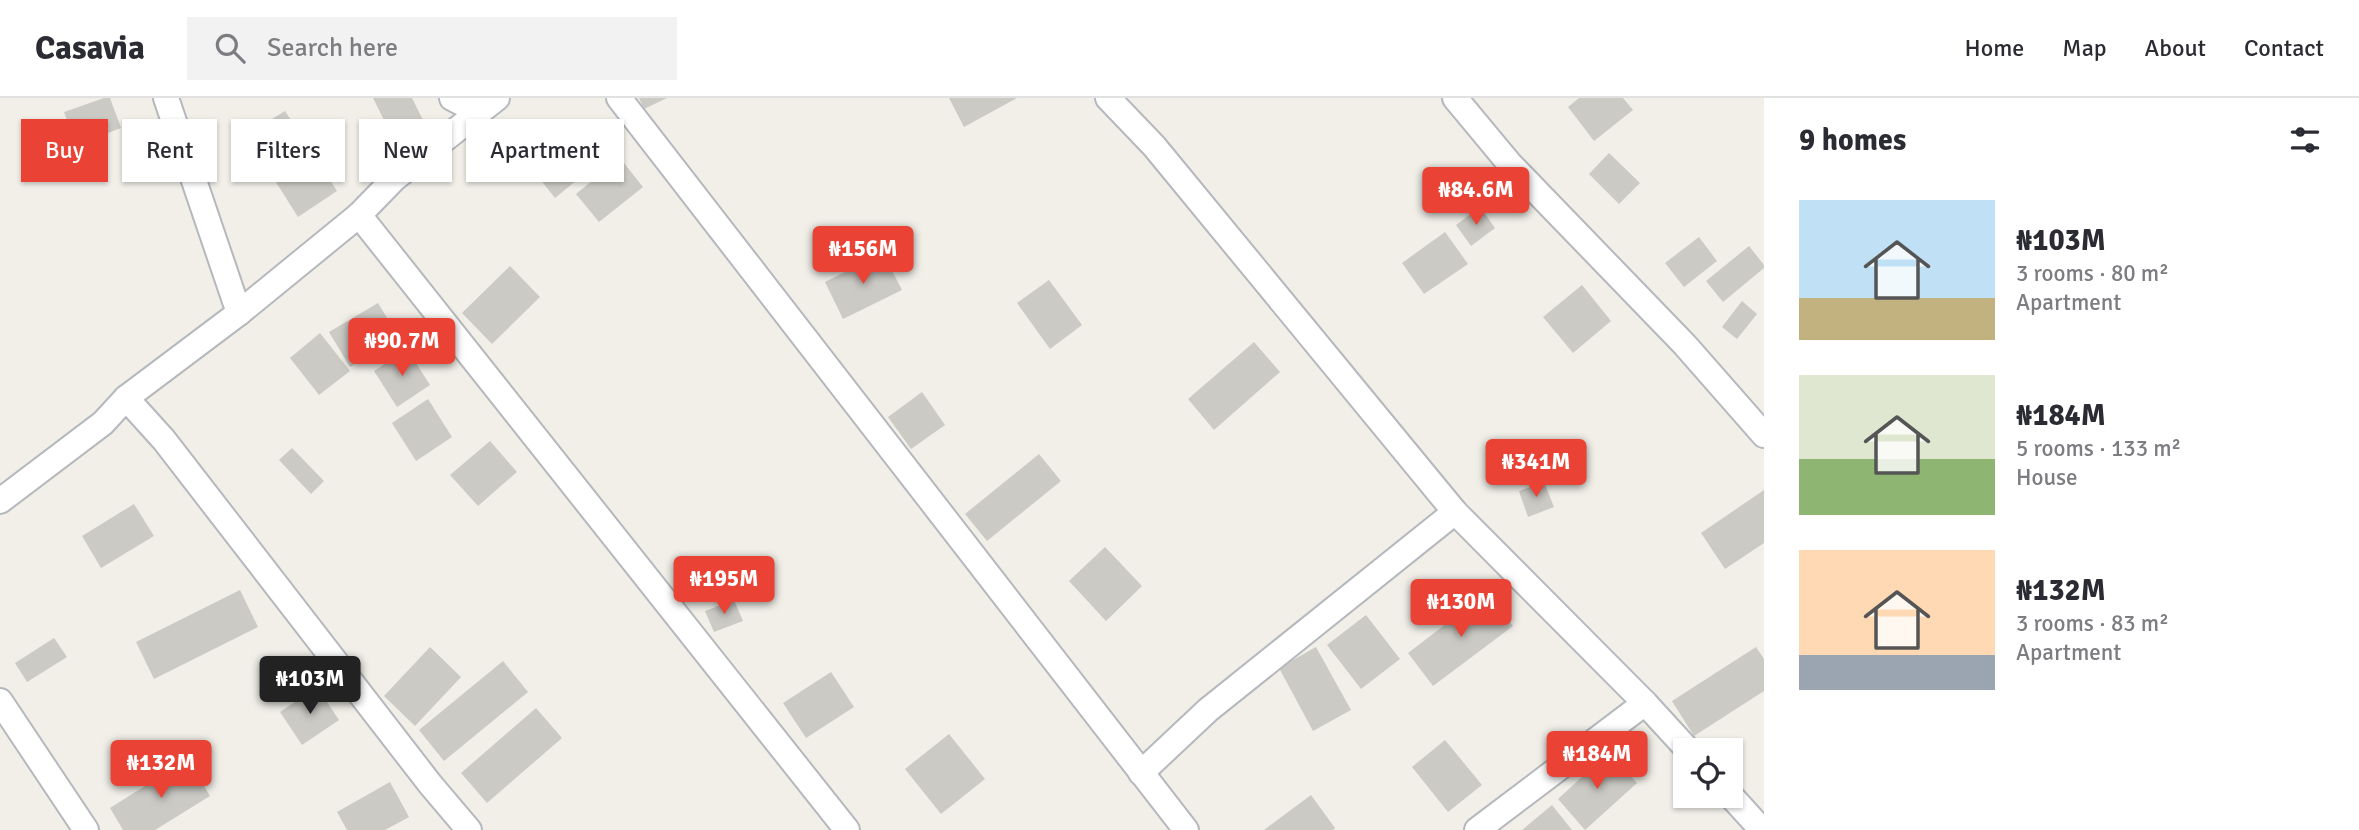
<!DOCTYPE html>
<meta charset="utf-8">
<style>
:root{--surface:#fff;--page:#f2f2f3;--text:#2b2b33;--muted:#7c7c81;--line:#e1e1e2;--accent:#ea4335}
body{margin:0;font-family:Signika,sans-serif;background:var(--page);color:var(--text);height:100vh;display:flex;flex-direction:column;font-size:26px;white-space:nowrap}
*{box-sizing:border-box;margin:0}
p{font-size:23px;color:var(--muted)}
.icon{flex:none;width:38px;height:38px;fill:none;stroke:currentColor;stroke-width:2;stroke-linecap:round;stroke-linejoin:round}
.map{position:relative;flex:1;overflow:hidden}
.details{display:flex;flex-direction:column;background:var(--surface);width:595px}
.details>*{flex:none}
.hud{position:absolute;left:21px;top:21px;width:665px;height:63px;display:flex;gap:14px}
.controls{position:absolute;left:1673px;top:640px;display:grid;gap:14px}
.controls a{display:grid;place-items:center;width:70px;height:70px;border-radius:0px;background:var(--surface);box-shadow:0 2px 5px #0004;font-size:35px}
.price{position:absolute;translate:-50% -60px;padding:0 16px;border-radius:7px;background:var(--accent);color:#fff;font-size:23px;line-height:46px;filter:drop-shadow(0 2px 4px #0008)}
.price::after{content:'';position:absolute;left:50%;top:42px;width:21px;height:16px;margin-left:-10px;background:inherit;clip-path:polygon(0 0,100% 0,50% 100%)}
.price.on{background:#222;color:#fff}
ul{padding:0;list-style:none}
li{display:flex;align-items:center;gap:21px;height:175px;padding:0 35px}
li span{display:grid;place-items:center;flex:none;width:196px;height:140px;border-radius:0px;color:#555}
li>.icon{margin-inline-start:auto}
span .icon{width:84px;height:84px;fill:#fffc;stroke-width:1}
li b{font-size:30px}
h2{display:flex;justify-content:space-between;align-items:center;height:84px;padding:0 35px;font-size:30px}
.pill{padding:0 24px;border-radius:0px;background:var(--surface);box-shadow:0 2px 5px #0004;font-size:24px;line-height:63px}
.pill.on{background:var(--accent);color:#fff}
header{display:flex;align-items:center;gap:42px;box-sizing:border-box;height:98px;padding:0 35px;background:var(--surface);border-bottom:2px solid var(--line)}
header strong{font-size:33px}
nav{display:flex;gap:38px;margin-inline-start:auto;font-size:24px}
.search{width:490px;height:63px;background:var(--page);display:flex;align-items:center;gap:18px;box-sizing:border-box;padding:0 24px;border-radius:0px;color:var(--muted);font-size:26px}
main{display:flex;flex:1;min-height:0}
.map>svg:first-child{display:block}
.building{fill:#cccac5}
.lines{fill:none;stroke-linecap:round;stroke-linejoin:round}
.minor-casing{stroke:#b5b8bc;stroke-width:28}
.minor{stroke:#fff;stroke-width:24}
</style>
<header>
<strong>Casavia</strong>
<div class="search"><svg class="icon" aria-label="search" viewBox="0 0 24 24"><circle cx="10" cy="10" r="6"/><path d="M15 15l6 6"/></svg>Search here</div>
<nav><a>Home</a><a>Map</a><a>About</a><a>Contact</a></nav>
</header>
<main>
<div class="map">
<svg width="1764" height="732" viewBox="0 0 1764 732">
<rect width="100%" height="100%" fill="#f1efe8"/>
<g class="building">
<polygon points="104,0 110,0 121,30 76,47 64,14"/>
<polygon points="373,0 412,0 425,26 394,42"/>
<polygon points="639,0 667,0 644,11"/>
<polygon points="949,0 1017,0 964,29"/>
<polygon points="1579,0 1623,0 1633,12 1594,43 1568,9"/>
<polygon points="285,13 337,93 298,119 246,37"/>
<polygon points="585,23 610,55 555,100 529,67"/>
<polygon points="1609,55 1640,85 1619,106 1589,76"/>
<polygon points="620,60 643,89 599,124 576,96"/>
<polygon points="1480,109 1495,130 1471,148 1456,127"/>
<polygon points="1445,134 1468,166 1424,196 1402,165"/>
<polygon points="1699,139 1717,163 1684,189 1665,165"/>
<polygon points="1749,148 1764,167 1764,170 1723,204 1706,183"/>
<polygon points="883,155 902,192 843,221 825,184"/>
<polygon points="510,168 540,199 492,246 462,215"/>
<polygon points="1049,182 1082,227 1050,251 1017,205"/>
<polygon points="1582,187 1611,223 1573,255 1543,219"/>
<polygon points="1742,203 1757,216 1737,241 1722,229"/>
<polygon points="378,205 399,240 350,269 329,234"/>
<polygon points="320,235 350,273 319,297 290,260"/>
<polygon points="1254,244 1280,274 1214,332 1188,301"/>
<polygon points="407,251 430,287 397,309 374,273"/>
<polygon points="922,294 945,327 911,351 888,319"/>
<polygon points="428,301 452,339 416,363 392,325"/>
<polygon points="490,343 517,374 478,408 450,377"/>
<polygon points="292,350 324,383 311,396 279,362"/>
<polygon points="1039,356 1061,383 987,443 965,416"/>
<polygon points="1544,384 1554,409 1528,419 1519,393"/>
<polygon points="1764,392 1764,445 1725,471 1701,435"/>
<polygon points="134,406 154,438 101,470 82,438"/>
<polygon points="1105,449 1142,488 1106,523 1069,483"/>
<polygon points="240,492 258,529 154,581 136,544"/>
<polygon points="1488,494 1513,528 1433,588 1408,555"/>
<polygon points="734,502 743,523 714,534 705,513"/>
<polygon points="1366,517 1400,561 1361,591 1327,547"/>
<polygon points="54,540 67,559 27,584 15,565"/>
<polygon points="430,549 461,579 415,628 384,598"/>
<polygon points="1316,549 1351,612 1313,633 1279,570"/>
<polygon points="1756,549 1764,561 1764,593 1694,638 1672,603"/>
<polygon points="503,563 528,594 444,663 419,632"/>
<polygon points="831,574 854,609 806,640 783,605"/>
<polygon points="317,589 339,622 302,647 280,614"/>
<polygon points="536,610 562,640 487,705 461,675"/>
<polygon points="949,636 985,681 941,716 905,671"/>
<polygon points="1445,642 1482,687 1448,714 1412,669"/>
<polygon points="1609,654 1637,685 1585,732 1558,701"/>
<polygon points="188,661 210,698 155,732 123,732 110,710"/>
<polygon points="390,684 409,719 385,732 347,732 337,714"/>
<polygon points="1311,697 1335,730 1333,732 1264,732"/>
<polygon points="1552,707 1572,732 1522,732"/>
</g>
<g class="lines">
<defs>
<g id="minor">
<polyline points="166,0 239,215"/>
<polyline points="452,0 479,14"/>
<polyline points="619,0 1186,732"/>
<polyline points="1108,0 1154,48 1455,414 1645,605 1689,653"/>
<polyline points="1455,0 1509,65 1685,247 1764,337"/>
<polyline points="359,117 847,732"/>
<polyline points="126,300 239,215 359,117 395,80 497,0"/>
<polyline points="0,403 103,325 126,300 164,342 430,686 469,732"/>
<polyline points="0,603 86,732"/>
<polyline points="1141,675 1208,612 1455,414"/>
<polyline points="1731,698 1762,732"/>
<polyline points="1477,732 1645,605"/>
</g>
</defs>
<use href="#minor" class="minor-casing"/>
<use href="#minor" class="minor"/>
</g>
</svg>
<div class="controls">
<a><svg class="icon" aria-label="locate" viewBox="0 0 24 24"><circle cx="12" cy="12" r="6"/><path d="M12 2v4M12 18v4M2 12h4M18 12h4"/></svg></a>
</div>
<b class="price" style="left:1476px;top:129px">₦84.6M</b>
<b class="price" style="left:863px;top:188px">₦156M</b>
<b class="price" style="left:402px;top:280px">₦90.7M</b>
<b class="price" style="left:1536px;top:401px">₦341M</b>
<b class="price" style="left:724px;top:518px">₦195M</b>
<b class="price" style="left:1461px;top:541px">₦130M</b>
<b class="price on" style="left:310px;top:618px">₦103M</b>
<b class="price" style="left:1597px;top:693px">₦184M</b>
<b class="price" style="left:161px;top:702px">₦132M</b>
<div class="hud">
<a class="pill on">Buy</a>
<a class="pill">Rent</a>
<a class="pill">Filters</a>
<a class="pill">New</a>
<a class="pill">Apartment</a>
</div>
</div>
<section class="details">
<h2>9 homes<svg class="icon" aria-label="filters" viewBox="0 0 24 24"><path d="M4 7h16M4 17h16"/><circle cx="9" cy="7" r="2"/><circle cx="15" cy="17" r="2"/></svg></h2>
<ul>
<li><span style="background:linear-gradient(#bfe0f5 70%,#c2b280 0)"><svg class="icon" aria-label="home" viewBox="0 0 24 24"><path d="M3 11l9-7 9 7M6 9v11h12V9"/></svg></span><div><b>₦103M</b><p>3 rooms · 80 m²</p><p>Apartment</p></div></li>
<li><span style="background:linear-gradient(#dfe7d0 60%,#8fb573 0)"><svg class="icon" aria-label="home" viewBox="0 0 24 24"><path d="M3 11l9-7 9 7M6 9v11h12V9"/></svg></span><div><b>₦184M</b><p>5 rooms · 133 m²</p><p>House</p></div></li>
<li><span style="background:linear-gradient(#ffd9b3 75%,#9aa5b1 0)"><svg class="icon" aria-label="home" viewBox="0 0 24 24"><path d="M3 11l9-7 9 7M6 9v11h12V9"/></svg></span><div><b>₦132M</b><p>3 rooms · 83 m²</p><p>Apartment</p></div></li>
</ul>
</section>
</main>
